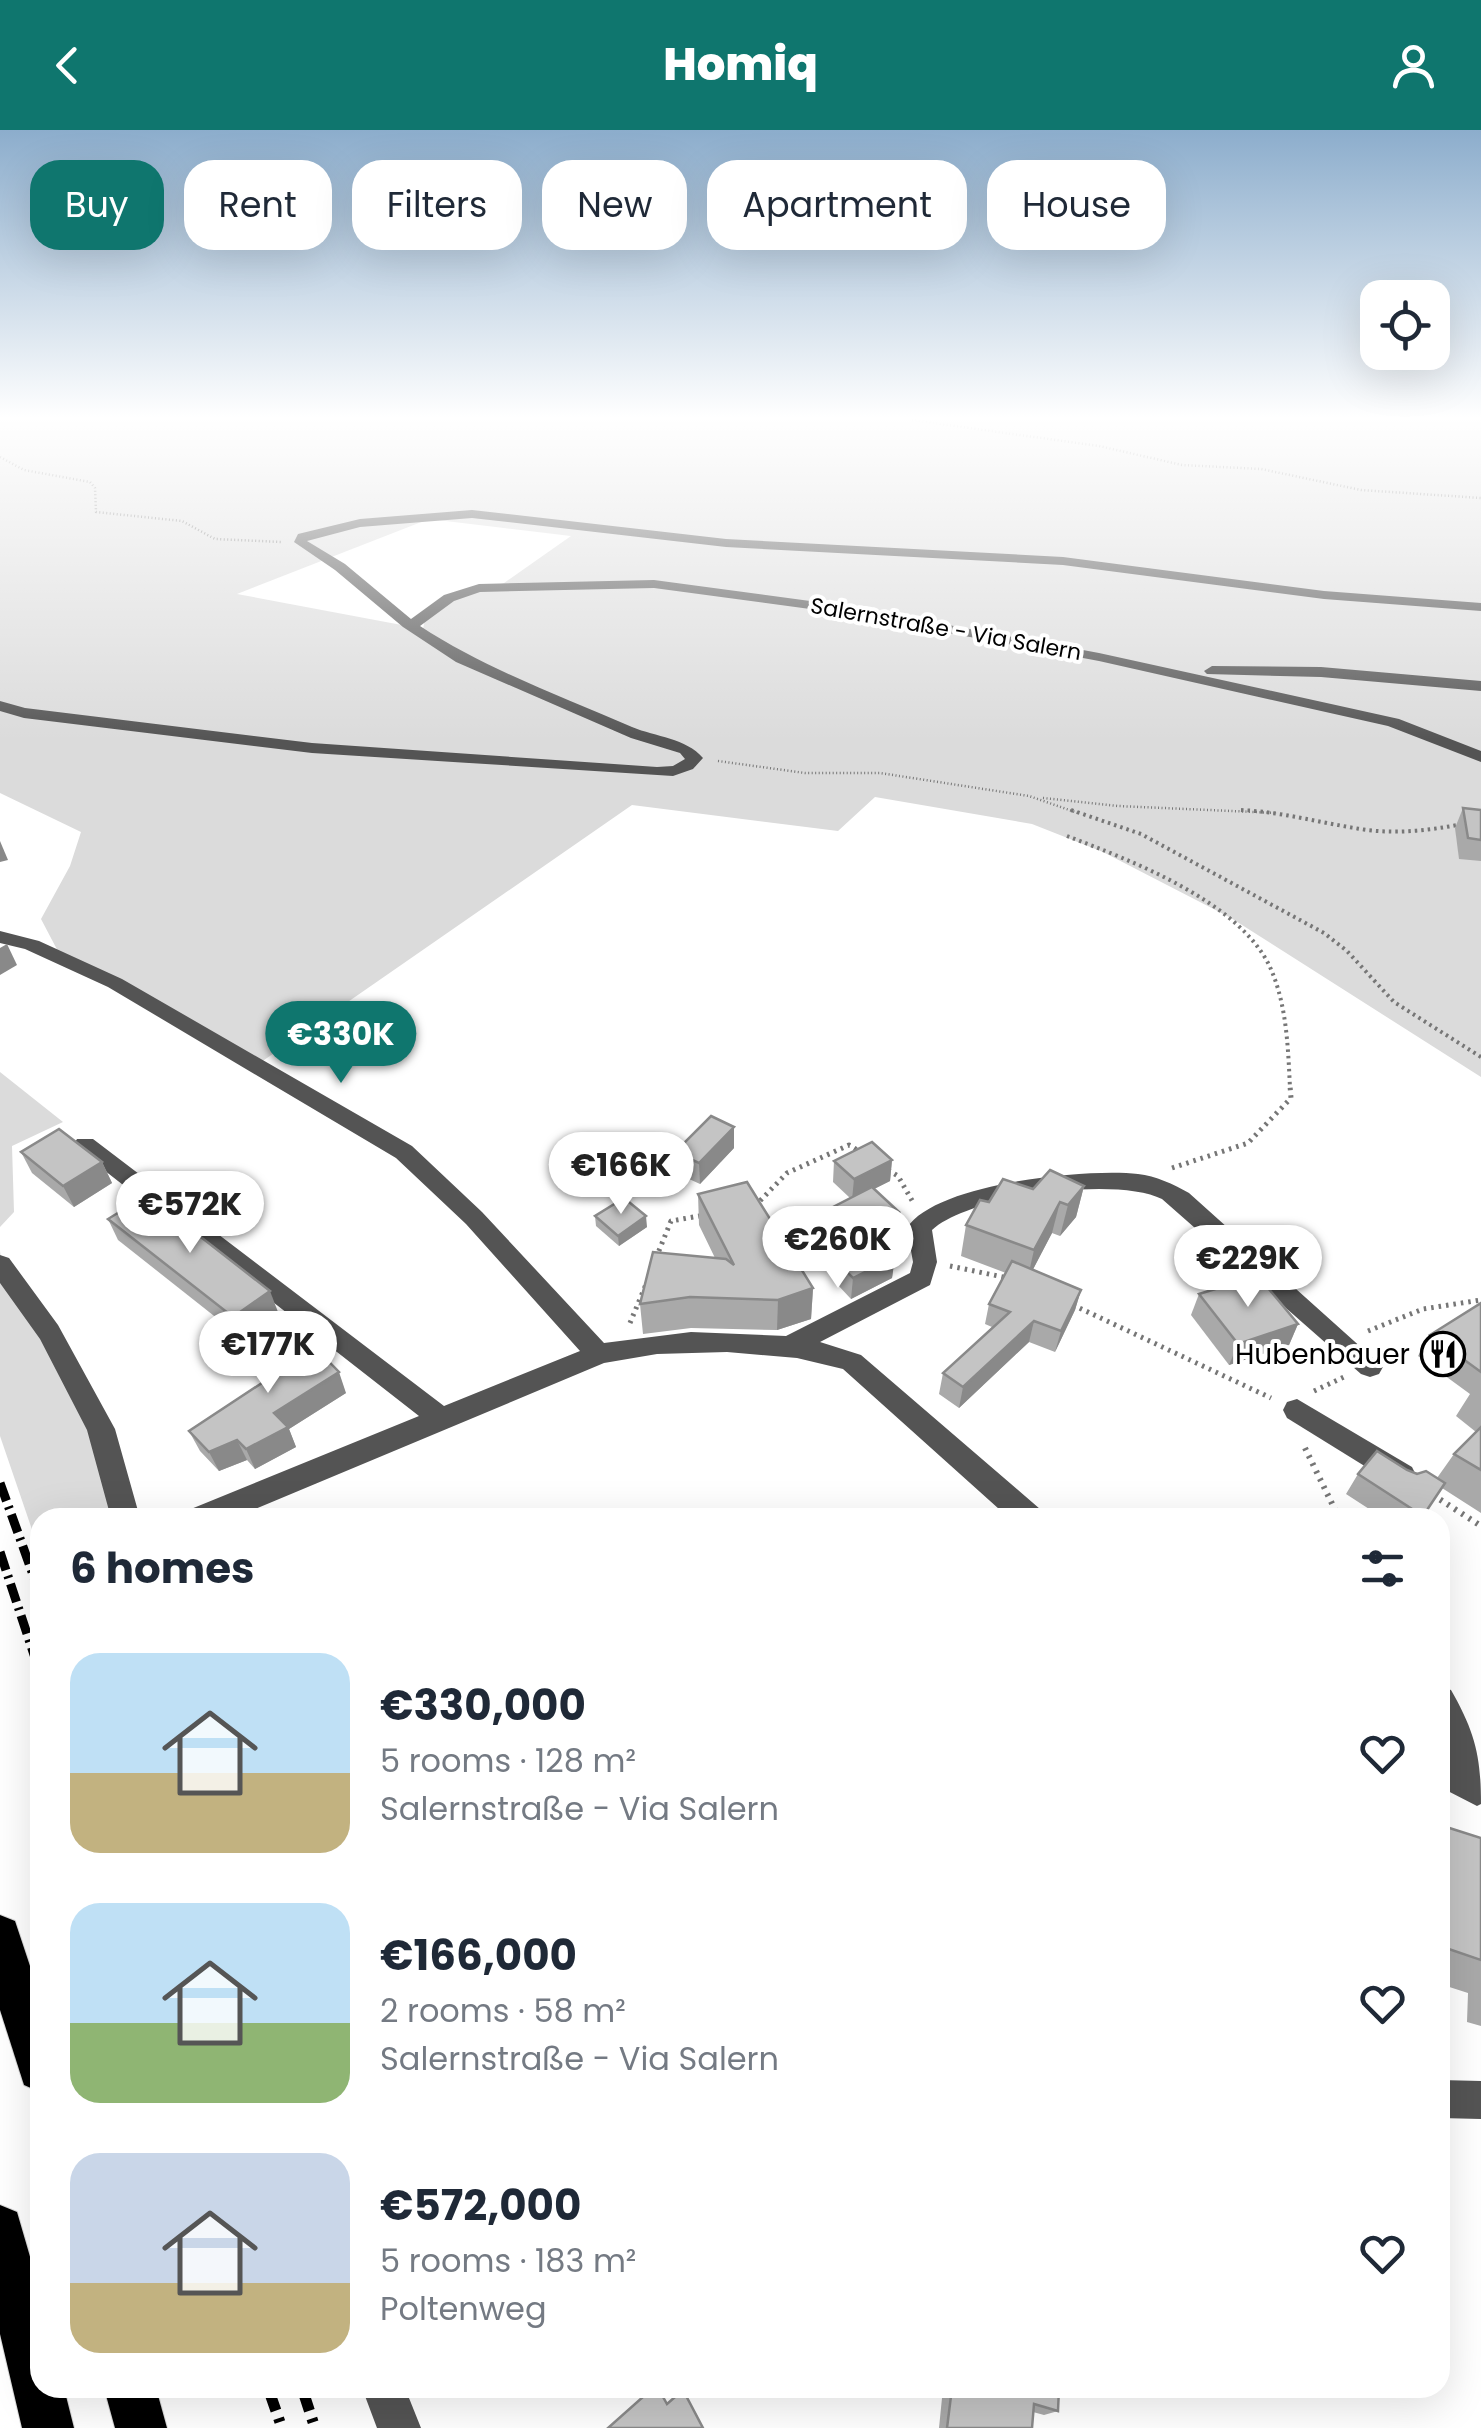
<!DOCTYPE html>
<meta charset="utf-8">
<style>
:root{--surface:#fff;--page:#f6f6f7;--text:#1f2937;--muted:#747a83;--accent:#0f766e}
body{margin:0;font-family:Poppins,sans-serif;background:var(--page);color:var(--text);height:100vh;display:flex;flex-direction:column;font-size:38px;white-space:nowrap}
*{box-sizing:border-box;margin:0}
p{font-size:32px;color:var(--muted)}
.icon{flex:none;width:55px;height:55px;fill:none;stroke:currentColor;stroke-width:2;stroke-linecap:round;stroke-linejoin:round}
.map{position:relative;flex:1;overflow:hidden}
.drawer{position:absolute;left:30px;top:1378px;width:1420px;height:890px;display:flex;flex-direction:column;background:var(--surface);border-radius:30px;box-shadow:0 10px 40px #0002}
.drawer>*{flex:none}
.top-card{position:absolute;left:30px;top:30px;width:1422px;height:90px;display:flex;gap:20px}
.fabs{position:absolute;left:1360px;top:150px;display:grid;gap:20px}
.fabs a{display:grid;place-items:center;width:90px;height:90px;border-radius:20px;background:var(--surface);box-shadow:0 10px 40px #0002;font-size:50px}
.price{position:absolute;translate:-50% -85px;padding:0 22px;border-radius:35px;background:#fff;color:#222;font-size:32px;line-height:65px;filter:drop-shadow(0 2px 5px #0008)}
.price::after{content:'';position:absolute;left:50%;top:60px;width:30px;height:22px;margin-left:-15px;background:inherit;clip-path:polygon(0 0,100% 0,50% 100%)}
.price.current{background:var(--accent);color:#fff}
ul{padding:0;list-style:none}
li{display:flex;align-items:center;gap:30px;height:250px;padding:0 40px}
li span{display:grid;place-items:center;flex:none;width:280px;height:200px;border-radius:30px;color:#555}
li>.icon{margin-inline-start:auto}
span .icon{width:120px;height:120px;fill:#fffc;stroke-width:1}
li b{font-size:42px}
h2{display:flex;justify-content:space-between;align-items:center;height:120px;padding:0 40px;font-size:42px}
.pill{padding:0 35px;border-radius:30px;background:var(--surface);box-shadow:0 10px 40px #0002;font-size:35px;line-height:90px}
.pill.current{background:var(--accent);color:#fff}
header{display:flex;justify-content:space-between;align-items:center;height:130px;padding:0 40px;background:var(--accent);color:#fff;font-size:45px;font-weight:800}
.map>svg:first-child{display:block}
.green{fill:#dbdbdb;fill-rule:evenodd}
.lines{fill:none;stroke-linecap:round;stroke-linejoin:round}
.highway-casing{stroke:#dbdbdb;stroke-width:2}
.path-far3{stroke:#767676;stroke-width:2.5;stroke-dasharray:1 2.5;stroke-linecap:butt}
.path-far2{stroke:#767676;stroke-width:4;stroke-dasharray:2.5 4;stroke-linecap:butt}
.path-far1{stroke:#767676;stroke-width:5;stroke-dasharray:2.5 5;stroke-linecap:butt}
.path{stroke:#767676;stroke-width:6;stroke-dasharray:2.5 6;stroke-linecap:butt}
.minor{fill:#545454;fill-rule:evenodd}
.highway{fill:#000;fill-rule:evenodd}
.rail-far1{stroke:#000;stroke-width:9;stroke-dasharray:19 6 2.5 6;stroke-linecap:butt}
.rail{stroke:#000;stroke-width:11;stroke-dasharray:24 8 4 8;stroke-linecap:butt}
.wall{fill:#a9a9a9}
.shaded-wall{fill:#898989}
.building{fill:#c4c4c4;stroke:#898989;stroke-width:2.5}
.labels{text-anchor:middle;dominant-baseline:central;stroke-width:8;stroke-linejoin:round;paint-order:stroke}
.far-street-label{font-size:22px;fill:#000;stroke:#fff}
.poi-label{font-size:28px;fill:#000;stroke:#fff;text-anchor:end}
</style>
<header><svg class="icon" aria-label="back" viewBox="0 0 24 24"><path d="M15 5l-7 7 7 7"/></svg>Homiq<svg class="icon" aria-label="person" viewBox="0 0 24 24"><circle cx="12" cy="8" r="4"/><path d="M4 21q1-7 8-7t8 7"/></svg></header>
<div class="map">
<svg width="1481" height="2298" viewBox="0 0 1481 2298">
<rect width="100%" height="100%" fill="#fff"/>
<g class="green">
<path d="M0,290H1481V947L1231,788L1103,722L1032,694L875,667L838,701L632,675L254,937L62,829L41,789L70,736L81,702L0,663ZM429,389L571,406L504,453L448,471L425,489L423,499L237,464Z"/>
<polygon points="0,942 63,992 12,1016 14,1082 0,1097"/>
<polygon points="0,1121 2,1136 49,1202 126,1387 40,1388 40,1423 0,1306"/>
</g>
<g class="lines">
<defs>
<g id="highway">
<polygon points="0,1785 15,1791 40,1866 40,1962 24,1955 0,1880"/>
<polygon points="0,2075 17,2082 40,2161 40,2258 64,2258 74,2298 22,2298 0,2204"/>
<polygon points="104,2258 156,2258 167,2298 115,2298"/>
</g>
</defs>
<use href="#highway" class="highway-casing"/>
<g class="path-far3">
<polyline points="912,290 1099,316 1182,335 1261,339 1361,360 1481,368"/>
<polyline points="0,327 24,340 90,352 95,358 96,382 182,391 215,409 282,412"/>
<polyline points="718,631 805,643 880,643 1029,666 1078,683"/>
<polyline points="1043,668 1118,676 1277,683"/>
</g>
<g class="path-far2">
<polyline points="1071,680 1141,704 1324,803 1347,821 1394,872 1481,927"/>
<path d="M1241,680C1284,682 1325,694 1367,700C1400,704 1431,700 1463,694"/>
<path d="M1067,706C1132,731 1239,771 1270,837C1287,875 1288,918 1290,958"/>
</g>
<g class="path-far1">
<polyline points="1172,1038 1248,1013 1291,968 1290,956"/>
<polyline points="888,1040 898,1046 914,1074"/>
<polyline points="755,1076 787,1043 849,1015 862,1023"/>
<polyline points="656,1128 671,1091 705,1085"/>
<polyline points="950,1136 1008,1148"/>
<polyline points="1073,1175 1271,1268"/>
<polyline points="630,1193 647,1152"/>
<polyline points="1368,1201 1423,1179 1481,1170"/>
<polyline points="1314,1261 1344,1247"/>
</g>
<g class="path">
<polyline points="1305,1318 1339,1388"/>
<polyline points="1433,1365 1481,1396"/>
</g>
<g class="minor">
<path d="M472,380L726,409L1063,427L1324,461L1481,473V481L1324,469L1063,435L726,417L472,388L360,397L307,411L345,434L411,489L444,465L479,454L654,450L847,476L1099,523L1399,589L1481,621V632L1388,596L1099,531L847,484L654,458L480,462L454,471L420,496C486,539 560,566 632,597C656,607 686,608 703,628L693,639L673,646L312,623L24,588L0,581V571L25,578L312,613L657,637L673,636L685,629L680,623L631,608L456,532L403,497L335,440L294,412L298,404L360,389Z"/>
<polygon points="1212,536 1321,537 1481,551 1481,561 1321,547 1207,544 1204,541"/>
<path d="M0,801L39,811L122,849L412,1016L482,1082L604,1213L691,1202L786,1206L910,1143L913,1132L907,1098C935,1053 1088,1038 1138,1044C1156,1046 1173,1054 1189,1063L1383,1237L1379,1244L1370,1247L1361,1244L1162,1069C1117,1046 969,1065 932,1100L937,1132L930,1155L820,1212L861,1225L1040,1379L1044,1388H1009L843,1239L797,1228L727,1222L657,1224L604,1233L234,1388H187L191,1379L419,1286L77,1019L74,1014L77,1009H93L444,1276L580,1221L466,1094L396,1028L108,857L25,819L0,813Z"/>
<polygon points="0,1125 9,1128 58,1195 115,1299 140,1388 111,1388 87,1300 40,1209 0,1153"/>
<polygon points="1297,1269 1412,1337 1416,1345 1412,1353 1402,1357 1392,1353 1287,1288 1283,1280 1287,1272"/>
<path d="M1440,1556L1451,1560C1475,1602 1481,1626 1481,1674L1477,1676L1440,1657V1623L1446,1625L1440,1602Z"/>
<polygon points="1440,1950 1481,1951 1481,1989 1440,1988"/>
<polygon points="362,2258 405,2258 421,2298 377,2298"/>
</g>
<use href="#highway" class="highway"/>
<g class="rail-far1">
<polyline points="0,1353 40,1464"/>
<polyline points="0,1422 40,1543"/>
</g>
<g class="rail">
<polyline points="268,2258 282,2298"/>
<polyline points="302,2258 315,2298"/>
</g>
</g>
<g class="wall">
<polygon points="1463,678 1481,680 1481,731 1459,729 1455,698"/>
<polygon points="734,1018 700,1054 676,1043 675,1022"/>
<polygon points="21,1022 102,1032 112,1053 74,1077 32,1043"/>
<polygon points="892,1030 890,1051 874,1059 896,1103 879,1112 895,1127 892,1148 851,1169 836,1153 837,1132 856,1122 831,1098 833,1077 850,1068 833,1052 834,1031"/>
<polygon points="1084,1056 1076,1087 1060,1106 1052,1103 1033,1139 1081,1160 1075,1180 1055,1222 1029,1212 959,1278 939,1264 943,1243 992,1197 985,1194 989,1174 1006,1143 961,1126 966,1095 989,1072 1033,1059"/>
<polygon points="698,1064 813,1158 811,1189 777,1200 691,1198 643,1204 640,1174 715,1128 699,1095"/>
<polygon points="595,1086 647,1097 619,1116 596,1096"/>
<polygon points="108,1089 278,1182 242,1208 118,1110"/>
<polygon points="1199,1164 1298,1194 1289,1215 1229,1235 1191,1185"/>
<polygon points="1481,1173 1481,1383 1442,1358 1422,1388 1383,1388 1346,1364 1358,1344 1407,1340 1437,1348 1454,1324 1476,1302 1456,1286 1470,1264 1418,1226 1430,1205"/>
<polygon points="259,1227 346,1263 289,1299 296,1317 255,1339 247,1330 219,1341 200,1321 189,1301 268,1248"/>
<polygon points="1440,1695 1481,1708 1481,1896 1467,1892 1468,1863 1440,1854"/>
<polygon points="943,2258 1059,2258 1058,2281 1044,2285 1033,2282 1032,2298 939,2298"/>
</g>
<g class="shaded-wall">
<polygon points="0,711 8,730 0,732"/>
<polygon points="7,814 17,835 0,845 0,818"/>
<polygon points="734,997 734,1018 700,1054 699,1033"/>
<polygon points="892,1030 890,1051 852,1070 854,1049"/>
<polygon points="102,1032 112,1053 74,1077 63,1056"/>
<polygon points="1084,1056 1076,1087 1060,1106 1068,1075"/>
<polygon points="1060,1072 1052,1103 1027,1151 1034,1120"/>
<polygon points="899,1082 896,1103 857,1123 859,1102"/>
<polygon points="646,1086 647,1097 619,1116 618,1106"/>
<polygon points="895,1127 892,1148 851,1169 853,1148"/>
<polygon points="813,1158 811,1189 777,1200 778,1170"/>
<polygon points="1081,1160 1075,1180 1055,1222 1061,1201"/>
<polygon points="270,1161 278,1182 242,1208 233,1187"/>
<polygon points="1034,1191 1029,1212 959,1278 963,1257"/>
<polygon points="1298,1194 1289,1215 1229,1235 1238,1214"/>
<polygon points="339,1242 346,1263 289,1299 296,1317 255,1339 246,1319 274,1283"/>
<polygon points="237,1310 247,1330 219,1341 209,1322"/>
</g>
<g class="building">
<polygon points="1463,678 1481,680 1481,710 1468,708"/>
<polygon points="711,986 734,997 699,1033 675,1022"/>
<polygon points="59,999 102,1032 63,1056 21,1022"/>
<polygon points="872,1012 892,1030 854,1049 834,1031"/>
<polygon points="1050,1040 1084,1056 1068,1075 1060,1072 1034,1120 966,1095 980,1070 989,1072 1003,1049 1033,1059"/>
<polygon points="747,1052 813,1158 778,1170 690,1167 640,1174 653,1122 726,1129 734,1135 698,1064"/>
<polygon points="872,1057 899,1082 859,1102 833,1077"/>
<polygon points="147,1065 270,1161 233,1187 108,1089"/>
<polygon points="624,1068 646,1086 618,1106 595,1086"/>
<polygon points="878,1111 895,1127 853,1148 837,1132"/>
<polygon points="1012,1131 1081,1160 1061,1201 1034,1191 963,1257 943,1243 1010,1182 989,1174"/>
<polygon points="1258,1146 1298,1194 1238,1214 1199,1164"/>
<polygon points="1481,1173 1481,1242 1430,1205"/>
<polygon points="298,1200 339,1242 274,1283 288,1297 246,1319 237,1310 209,1322 189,1301 274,1245 259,1227"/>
<polygon points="1481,1297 1481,1340 1454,1324"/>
<polygon points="1377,1321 1407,1340 1417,1344 1426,1341 1445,1353 1423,1386 1358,1344"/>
<polygon points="1440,1695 1481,1708 1481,1830 1440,1816"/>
<polygon points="653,2258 658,2258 667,2274 683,2260 703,2298 608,2298"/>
<polygon points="952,2258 1059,2258 1058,2281 1034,2274 1032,2298 947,2298"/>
</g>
<linearGradient id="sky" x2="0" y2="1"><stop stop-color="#8cadcc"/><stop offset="0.47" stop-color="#fff"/><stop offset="1" stop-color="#fff" stop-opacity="0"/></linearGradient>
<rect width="1481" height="611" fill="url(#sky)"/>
<defs>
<symbol id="restaurant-ring" viewBox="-11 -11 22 22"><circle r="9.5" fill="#fff" stroke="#000" stroke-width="1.5"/><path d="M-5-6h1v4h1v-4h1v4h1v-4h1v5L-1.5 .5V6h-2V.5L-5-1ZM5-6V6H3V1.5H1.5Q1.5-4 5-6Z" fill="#000"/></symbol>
</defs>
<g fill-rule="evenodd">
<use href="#restaurant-ring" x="1418" y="1199" width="50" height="50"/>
</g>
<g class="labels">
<g class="far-street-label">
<text transform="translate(946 499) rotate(10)">Salernstraße - Via Salern</text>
</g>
<g class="poi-label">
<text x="1410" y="1224">Hubenbauer</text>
</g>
</g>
</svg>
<div class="fabs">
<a><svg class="icon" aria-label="locate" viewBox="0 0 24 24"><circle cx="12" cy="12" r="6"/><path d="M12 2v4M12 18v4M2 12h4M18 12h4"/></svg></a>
</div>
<b class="price current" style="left:341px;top:956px">€330K</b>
<b class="price" style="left:621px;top:1087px">€166K</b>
<b class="price" style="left:190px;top:1126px">€572K</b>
<b class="price" style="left:838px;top:1161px">€260K</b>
<b class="price" style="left:1248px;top:1180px">€229K</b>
<b class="price" style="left:268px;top:1266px">€177K</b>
<div class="top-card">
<a class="pill current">Buy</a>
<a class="pill">Rent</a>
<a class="pill">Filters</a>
<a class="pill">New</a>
<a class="pill">Apartment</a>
<a class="pill">House</a>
</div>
<section class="drawer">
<h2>6 homes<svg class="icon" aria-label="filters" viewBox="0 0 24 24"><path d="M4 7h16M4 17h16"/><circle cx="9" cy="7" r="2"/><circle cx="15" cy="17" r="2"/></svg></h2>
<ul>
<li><span style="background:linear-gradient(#bfe0f5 60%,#c2b280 0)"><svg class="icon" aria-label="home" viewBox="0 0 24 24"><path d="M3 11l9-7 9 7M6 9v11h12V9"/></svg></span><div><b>€330,000</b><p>5 rooms · 128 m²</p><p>Salernstraße - Via Salern</p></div><svg class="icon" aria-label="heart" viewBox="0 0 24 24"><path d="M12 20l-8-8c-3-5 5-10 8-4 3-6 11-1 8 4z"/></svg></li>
<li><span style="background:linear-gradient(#bfe0f5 60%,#8fb573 0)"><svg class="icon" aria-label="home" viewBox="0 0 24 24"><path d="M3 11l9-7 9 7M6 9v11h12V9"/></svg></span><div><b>€166,000</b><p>2 rooms · 58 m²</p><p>Salernstraße - Via Salern</p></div><svg class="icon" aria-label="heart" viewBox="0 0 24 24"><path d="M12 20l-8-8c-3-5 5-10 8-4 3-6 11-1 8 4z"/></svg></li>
<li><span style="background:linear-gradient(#c9d6e8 65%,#c2b280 0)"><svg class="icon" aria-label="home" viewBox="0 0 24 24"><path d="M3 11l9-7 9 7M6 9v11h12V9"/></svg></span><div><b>€572,000</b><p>5 rooms · 183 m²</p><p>Poltenweg</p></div><svg class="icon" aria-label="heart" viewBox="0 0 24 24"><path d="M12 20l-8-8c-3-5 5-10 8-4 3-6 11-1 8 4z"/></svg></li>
</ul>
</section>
</div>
